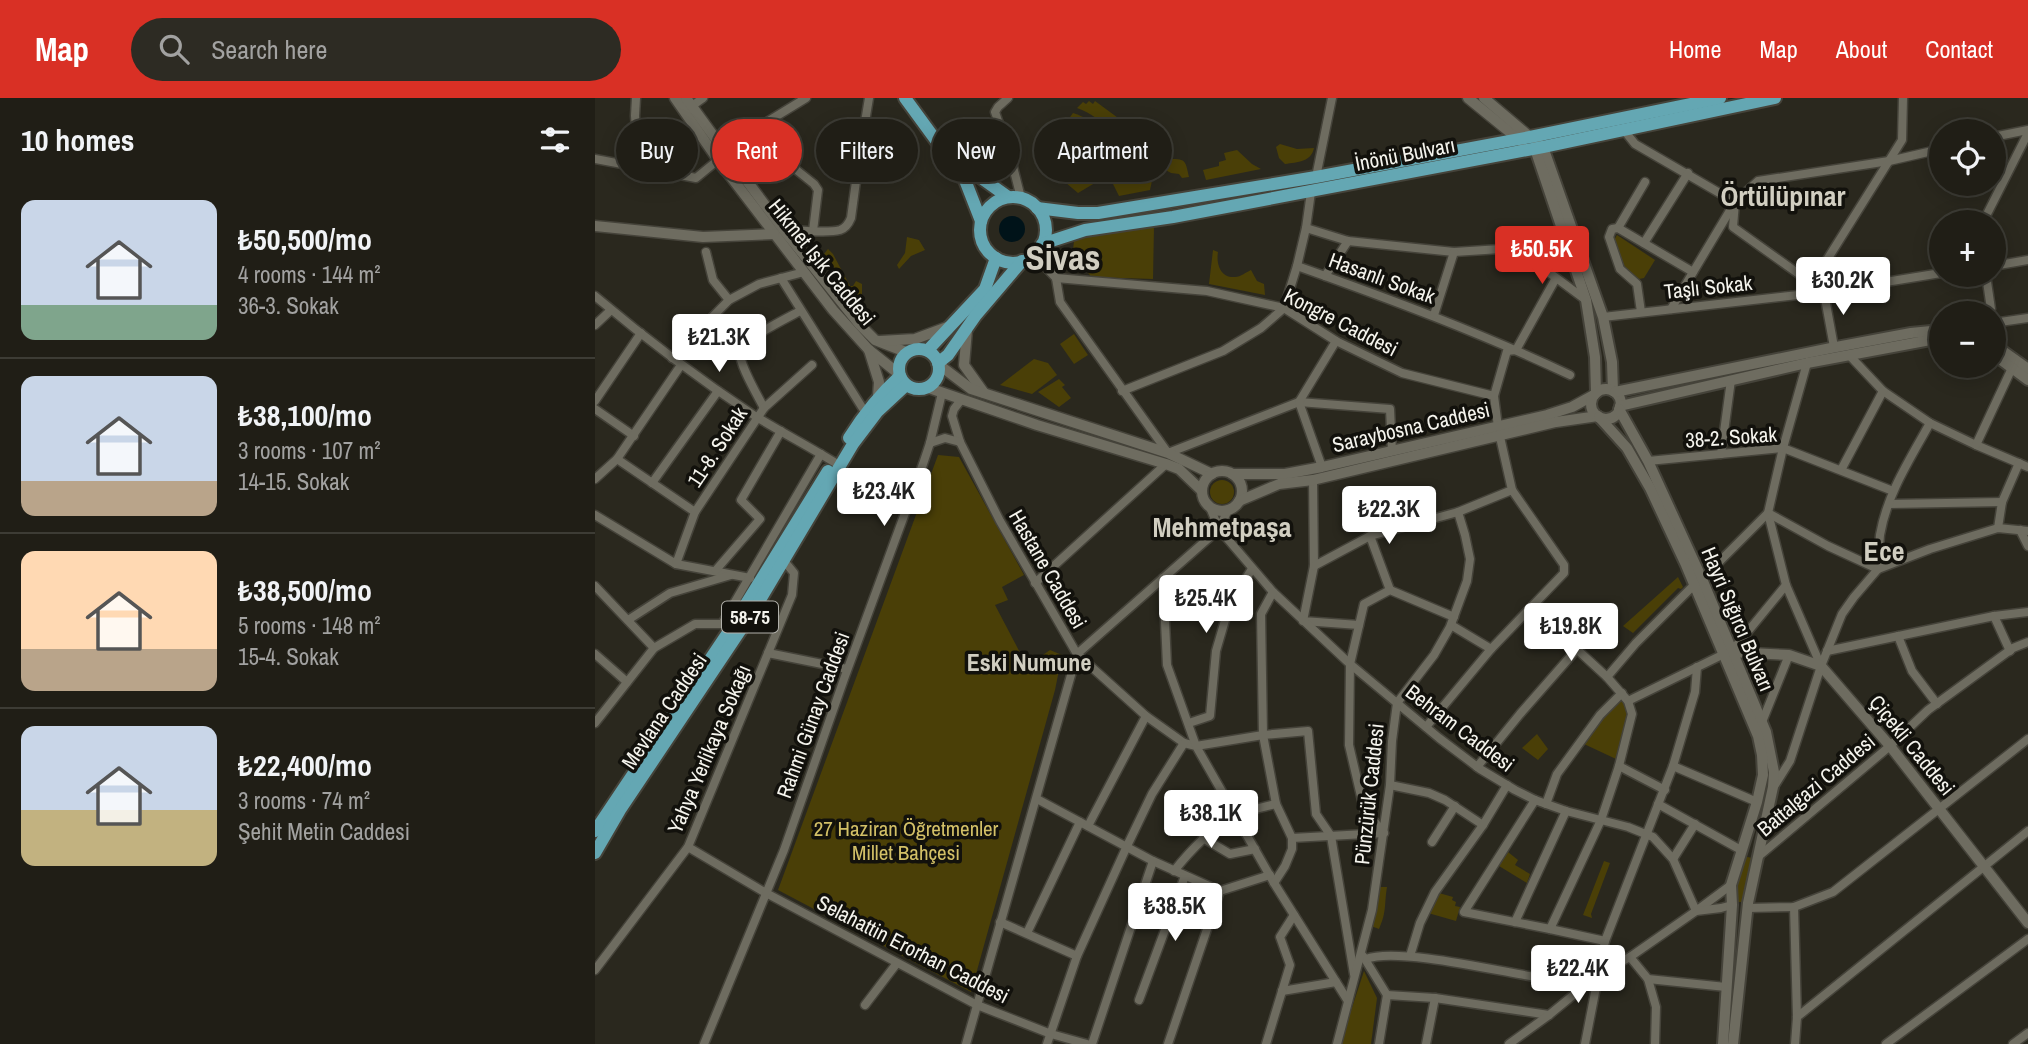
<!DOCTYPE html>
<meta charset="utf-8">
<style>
:root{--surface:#201e16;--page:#2d2b23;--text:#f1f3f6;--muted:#a2a2a1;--line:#3d3c35;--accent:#d93025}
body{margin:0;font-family:"Archivo Narrow",sans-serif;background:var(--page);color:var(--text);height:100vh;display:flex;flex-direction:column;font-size:26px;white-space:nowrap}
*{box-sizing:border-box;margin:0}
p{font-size:23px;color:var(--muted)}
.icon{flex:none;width:38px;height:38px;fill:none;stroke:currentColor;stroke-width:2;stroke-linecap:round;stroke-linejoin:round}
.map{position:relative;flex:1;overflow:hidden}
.details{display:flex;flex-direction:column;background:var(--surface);width:595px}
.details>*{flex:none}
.guide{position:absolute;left:21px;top:21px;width:665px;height:63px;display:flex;gap:14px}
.fabs{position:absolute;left:1334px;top:21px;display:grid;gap:14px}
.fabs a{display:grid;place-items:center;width:77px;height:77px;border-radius:50%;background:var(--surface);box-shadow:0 4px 18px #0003,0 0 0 2px var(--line);font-size:35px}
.price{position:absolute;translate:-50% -60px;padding:0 16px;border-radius:7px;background:#fff;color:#222;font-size:23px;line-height:46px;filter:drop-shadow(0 2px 4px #0008)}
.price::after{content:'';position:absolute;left:50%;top:42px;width:21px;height:16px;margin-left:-10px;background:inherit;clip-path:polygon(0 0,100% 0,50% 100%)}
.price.selected{background:var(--accent);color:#fff}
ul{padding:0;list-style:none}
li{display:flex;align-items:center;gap:21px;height:175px;padding:0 21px}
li+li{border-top:2px solid var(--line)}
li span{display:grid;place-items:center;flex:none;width:196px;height:140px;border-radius:14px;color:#555}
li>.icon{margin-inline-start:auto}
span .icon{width:84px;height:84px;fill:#fffc;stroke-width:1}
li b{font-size:30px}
h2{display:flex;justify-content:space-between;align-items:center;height:84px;padding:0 21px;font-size:30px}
.pill{padding:0 24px;border-radius:32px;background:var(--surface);box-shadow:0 4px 18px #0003,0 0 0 2px var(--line);font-size:24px;line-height:63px}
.pill.selected{background:var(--accent);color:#fff}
header{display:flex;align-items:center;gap:42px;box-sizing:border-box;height:98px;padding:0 35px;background:var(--accent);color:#fff}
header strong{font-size:33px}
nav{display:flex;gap:38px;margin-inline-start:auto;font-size:24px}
.search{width:490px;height:63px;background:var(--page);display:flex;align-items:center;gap:18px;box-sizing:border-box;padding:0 24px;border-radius:38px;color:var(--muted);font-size:26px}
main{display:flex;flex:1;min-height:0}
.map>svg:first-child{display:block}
.green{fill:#4a3f07}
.water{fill:#001319}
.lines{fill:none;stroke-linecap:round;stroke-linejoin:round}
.minor-casing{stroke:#45433a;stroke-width:11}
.tertiary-casing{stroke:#45433a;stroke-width:13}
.secondary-casing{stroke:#45433a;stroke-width:14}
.primary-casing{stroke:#45433a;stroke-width:16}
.minor{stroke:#6e6c60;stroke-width:8}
.tertiary{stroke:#6e6c60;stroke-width:10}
.secondary{stroke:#6e6c60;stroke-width:10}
.primary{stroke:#64a7b3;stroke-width:12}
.labels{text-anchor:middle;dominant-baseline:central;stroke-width:7;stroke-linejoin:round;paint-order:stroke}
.shield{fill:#12110c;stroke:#b1b0aa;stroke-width:2}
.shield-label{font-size:19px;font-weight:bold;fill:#f5f4ed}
.street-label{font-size:21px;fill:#f5f4ed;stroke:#12110c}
.park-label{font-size:21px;fill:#d3c067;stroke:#12110c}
.quarter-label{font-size:24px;font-weight:bold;fill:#d1cec1;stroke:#12110c}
.district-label{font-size:28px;font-weight:bold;fill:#d1cec1;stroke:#12110c}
.town-label{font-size:35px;font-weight:bold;fill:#d1cec1;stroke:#12110c}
</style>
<header>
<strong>Map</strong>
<div class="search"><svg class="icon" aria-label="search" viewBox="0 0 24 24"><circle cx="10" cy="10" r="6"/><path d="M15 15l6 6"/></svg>Search here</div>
<nav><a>Home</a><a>Map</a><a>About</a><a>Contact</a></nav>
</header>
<main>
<section class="details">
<h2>10 homes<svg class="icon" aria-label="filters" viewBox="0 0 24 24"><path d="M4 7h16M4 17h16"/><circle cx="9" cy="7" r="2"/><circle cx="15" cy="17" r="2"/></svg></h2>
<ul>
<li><span style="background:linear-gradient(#c9d6e8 75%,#7fa58c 0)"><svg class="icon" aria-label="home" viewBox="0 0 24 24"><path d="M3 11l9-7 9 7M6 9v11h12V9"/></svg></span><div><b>₺50,500/mo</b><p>4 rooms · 144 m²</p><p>36-3. Sokak</p></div></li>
<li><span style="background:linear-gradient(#c9d6e8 75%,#b9a48a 0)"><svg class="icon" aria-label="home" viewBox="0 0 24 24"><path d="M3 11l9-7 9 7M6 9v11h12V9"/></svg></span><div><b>₺38,100/mo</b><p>3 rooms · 107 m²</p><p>14-15. Sokak</p></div></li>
<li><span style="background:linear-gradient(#ffd9b3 70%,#b9a48a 0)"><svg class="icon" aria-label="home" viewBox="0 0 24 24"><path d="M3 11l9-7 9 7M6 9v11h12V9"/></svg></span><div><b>₺38,500/mo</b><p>5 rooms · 148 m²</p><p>15-4. Sokak</p></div></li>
<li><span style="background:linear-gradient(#c9d6e8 60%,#c2b280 0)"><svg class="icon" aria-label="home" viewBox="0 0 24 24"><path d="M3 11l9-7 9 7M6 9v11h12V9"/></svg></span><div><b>₺22,400/mo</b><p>3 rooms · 74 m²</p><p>Şehit Metin Caddesi</p></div></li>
</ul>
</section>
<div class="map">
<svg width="1433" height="946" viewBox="0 0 1433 946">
<rect width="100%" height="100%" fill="#2a281e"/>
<g class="green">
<path d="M494,3L498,6L500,3L534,28L514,35C506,22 496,15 482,10L488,4L491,6Z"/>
<path d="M478,15C490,19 502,25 507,38L466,52L459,41Z"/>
<polygon points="535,37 549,55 535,64 515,44"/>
<polygon points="510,46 518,59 528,68 511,78 472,59"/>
<path d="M685,46L702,51L719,50C716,64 703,64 690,66L684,60L681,49Z"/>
<polygon points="642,52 657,66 666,71 611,82 608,72 624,68 624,64 631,62 629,55"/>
<polygon points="465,61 486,74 505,82 483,95 464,79 448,70 448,67"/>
<path d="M572,61C591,61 590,61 594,79L587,80L584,76L576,75L569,71Z"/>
<polygon points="537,74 558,78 555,92 524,98 518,86"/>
<polygon points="559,128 558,181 496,179 478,152 479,143 490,139"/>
<polygon points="1022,137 1060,162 1049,180 1044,181 1030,171 1019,142"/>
<polygon points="312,139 324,142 330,152 316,158 304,171 302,167 310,155"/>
<polygon points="233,151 238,156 255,188 258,188 261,183 267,186 267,197 265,199 259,200 255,196 241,171 231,163 229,156"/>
<path d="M618,152L623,154C621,165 625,180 640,179C646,179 651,174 656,172L662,183L669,186L670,197L614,186Z"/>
<polygon points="479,236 493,257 479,266 465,246"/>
<polygon points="439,261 453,265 462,277 437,296 405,287"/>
<polygon points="464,281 470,287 467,289 476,300 464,309 443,294"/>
<polygon points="343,357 364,359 429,477 407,489 413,502 400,507 432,568 455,552 467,557 460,592 376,894 183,792"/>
<circle cx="627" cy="394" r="12"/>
<polygon points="1083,479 1088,489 1086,491 1083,490 1038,535 1028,528"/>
<polygon points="1025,600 1031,606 1035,617 1021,661 989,646 1008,619"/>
<polygon points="942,636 953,651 943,662 927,650"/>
<polygon points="913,754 923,762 920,767 935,776 932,785 904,768"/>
<polygon points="1148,758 1157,760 1150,800 1148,804 1140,804 1138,800"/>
<polygon points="1009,763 1015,765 996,816 997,820 988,817"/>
<path d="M783,789H792C789,807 792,813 784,831L776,828Z"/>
<polygon points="844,795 858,799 857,802 861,804 860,808 865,809 861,823 833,815"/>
<polygon points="769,873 782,900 776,946 745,946"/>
</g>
<circle class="water" cx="417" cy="131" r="13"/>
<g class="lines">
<defs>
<g id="minor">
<polyline points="41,0 40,18 44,70"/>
<polyline points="413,0 403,9 400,14 415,57 426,100"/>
<polyline points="97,8 108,0"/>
<polyline points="163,31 194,66 219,86 223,92 218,133"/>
<polyline points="1028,31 1040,46 1140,104 1138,129 1229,194"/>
<polyline points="1398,39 1433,32"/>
<polyline points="128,51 211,0"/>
<polyline points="0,61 101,80 123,62"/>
<polyline points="721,79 737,0"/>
<polyline points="1388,124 1433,35"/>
<polyline points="711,130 753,143 859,154 921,150 970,140"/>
<polyline points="1023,130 1050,84"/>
<path d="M188,131C204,132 230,136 245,132C251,130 254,125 256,120L265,54L274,0"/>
<polyline points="1049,145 1093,75"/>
<polyline points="921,150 991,202"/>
<polyline points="111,154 118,182 134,202"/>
<polyline points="439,157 461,180 465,204 573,355 704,304 795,311 797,353"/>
<path d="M702,168C795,201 886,235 975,277"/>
<polyline points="1398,168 1433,162"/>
<polyline points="1391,177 1396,211"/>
<polyline points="730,178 753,143"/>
<polyline points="186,180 270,314"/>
<polyline points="461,180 612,193 689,210 741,243 807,275 899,298 903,329"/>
<path d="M0,198C51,241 104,281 160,318C186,334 213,348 239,364"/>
<polyline points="1076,211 1140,104 1163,83 1294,63 1346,51"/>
<polyline points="1046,214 1042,186 1025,171 1014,139 1017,131 1023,130 1098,174"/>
<polyline points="839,217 859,154"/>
<polyline points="1008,219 1229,194 1346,175"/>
<polyline points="1398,225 1433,220"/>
<polyline points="1398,226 1402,248"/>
<polyline points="0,227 16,212"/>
<polyline points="1239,249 1225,173 1307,42 1308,0"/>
<polyline points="1254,257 1288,293 1335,325 1381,347 1433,369"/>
<polyline points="77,260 134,202 164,186 209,174"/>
<polyline points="1212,265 1188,350 1173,415 1191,487 1226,568"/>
<polyline points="527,293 628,253 666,230 689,210 702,168 711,130 716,94"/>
<polyline points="899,298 912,253 921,252 961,180"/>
<polyline points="366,302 359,311 357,318 365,344 405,423 482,556 551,618 589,645 601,648 679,785 753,903"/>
<polyline points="0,303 46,235"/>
<path d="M169,310C163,298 143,265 145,253C147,242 194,219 205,213"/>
<polyline points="0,311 39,338"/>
<polyline points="335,345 350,340 365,344"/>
<polyline points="1381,347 1417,270"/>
<polyline points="1126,356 1136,282"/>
<polyline points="22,361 100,414"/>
<polyline points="1053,363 1188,350 1298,393"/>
<polyline points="727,369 704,304 741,243"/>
<polyline points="1246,372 1288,293"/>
<polyline points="0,381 22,361 86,267"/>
<polyline points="718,382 719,468 708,523 764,527"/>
<polyline points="57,385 123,293"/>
<polyline points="1294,406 1407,404"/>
<polyline points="614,407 624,431 678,494 755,566 844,640 885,671 920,692 940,702 971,713 1033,729 1058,739 1078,761 1101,813 1136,787"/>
<polyline points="0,417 81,466 155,480"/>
<polyline points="1403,430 1407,404 1424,365"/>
<polyline points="1425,432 1433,448"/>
<polyline points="775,438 795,492"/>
<polyline points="81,466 100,414 169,310 217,267"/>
<polyline points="719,468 775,438 863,414"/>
<polyline points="121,472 165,421 146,402 186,333"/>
<polyline points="568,480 572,567 601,648 668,637 713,633 721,716 736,738 759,876"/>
<path d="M1107,481L1173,415L1233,448L1283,471C1284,460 1284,448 1285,437C1292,396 1315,361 1335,325"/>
<polyline points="440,485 571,366"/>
<polyline points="0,488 59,550"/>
<polyline points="678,494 666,516 668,637 681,706 697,740 697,751 690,768 679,785"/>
<polyline points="937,510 1012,579 1033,603 1037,616 1024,668 1006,722 955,831"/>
<polyline points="1399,518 1415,553"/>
<polyline points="33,522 75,495 136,477"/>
<polyline points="127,526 226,356"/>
<polyline points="856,527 896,551"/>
<polyline points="1303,538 1317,573 1342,606"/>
<polyline points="1232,553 1399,518 1433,514"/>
<polyline points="1136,554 1191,487"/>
<polyline points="173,555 252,571"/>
<polyline points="0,556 32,584"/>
<polyline points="482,556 624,431 633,412"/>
<polyline points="1012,579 1041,545 1099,487"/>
<polyline points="1033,603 1129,556"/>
<polyline points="1167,624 1194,557"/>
<polyline points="0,625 59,550 100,526 130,526"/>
<polyline points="594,625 615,618 621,553 635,505 657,471"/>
<polyline points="831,629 896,551 969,475 969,467 917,392"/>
<polyline points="1024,668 1070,692"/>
<polyline points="1078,668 1162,704"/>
<polyline points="882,669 925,616 982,551"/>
<polyline points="795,687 834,695 850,702 888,727"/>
<polyline points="1180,687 1195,663 1226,568 1247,516 1259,499 1283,471 1335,451 1403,430 1433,433"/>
<polyline points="442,701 558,763 625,793 675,777"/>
<polyline points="940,702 869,814 955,831 1010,843"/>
<polyline points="951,706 962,676 1005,617 1027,595"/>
<polyline points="1063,706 1146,752"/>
<polyline points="493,728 551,618"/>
<polyline points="789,735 769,711 754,647 755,566 769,506 795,492 859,519"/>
<polyline points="608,740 635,756 660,751"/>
<polyline points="697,740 789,735"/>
<polyline points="837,744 860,708"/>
<polyline points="93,749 171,795 382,907 456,936 492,946"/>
<polyline points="1164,758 1295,648 1333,612 1418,550 1433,544"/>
<polyline points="1078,761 1100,726"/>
<path d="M579,773C594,754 620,726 642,717C655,712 668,709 681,706"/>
<polyline points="1199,809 1202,919 1200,946"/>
<polyline points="1153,810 1199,809 1238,794 1433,641"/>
<polyline points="405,824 482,858"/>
<polyline points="920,824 971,713"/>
<polyline points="432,835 485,724"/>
<polyline points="768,858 792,897 784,946"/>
<polyline points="815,858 825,825 840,794 888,727 912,687"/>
<polyline points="1035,859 1053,881 1131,889"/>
<path d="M771,861C801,849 903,873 940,879L955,866L1005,875"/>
<polyline points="0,872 93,749 197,497 199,475 190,464"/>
<polyline points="1053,881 1061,909 1060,946"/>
<polyline points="687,893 741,884"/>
<polyline points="792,897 840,900 954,917"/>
<polyline points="544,902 590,778"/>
<polyline points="270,907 302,865"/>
<polyline points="1202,919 1433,733"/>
<polyline points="109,946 189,752 249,581 328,366 335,345 347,295"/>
<polyline points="371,946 482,556"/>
<polyline points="452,946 482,858 532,748 557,696 589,645"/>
<polyline points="497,946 558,763"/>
<polyline points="573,946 625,793"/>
<polyline points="671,946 695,867 685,839 699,817"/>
<polyline points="742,946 777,812 795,687 797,643 802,605 839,557 855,529 872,483 875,461 870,437 863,414 917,392 905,339"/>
<polyline points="831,946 840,900"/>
<polyline points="914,946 954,917 1005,875 1035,859 1101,813 1126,810 1137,807"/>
<polyline points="990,946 1010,843 1078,668 1100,594 1102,569"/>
<polyline points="1291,946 1433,841"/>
<polyline points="1418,946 1433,935"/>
</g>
<g id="tertiary">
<polyline points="80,0 123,62 238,212 274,252 304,276"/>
<polyline points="91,0 128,51 188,131 265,227 280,242 311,254"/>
<polyline points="873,0 927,44"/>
<polyline points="889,0 935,39"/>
<polyline points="0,128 108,139 179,136"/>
<polyline points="372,232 369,267 389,295"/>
<polyline points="285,243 320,241 355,228"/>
<polyline points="274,252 284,284 283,298"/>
<polyline points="343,266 376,291 573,355 617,376"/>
<polyline points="331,289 442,327 571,366 584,371 607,393"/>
<circle cx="627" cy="393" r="20"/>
<polyline points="637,376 690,376 727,369 952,317 977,309 999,297"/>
<polyline points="644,403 684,386 718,382 961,324 1003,318"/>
<polyline points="1136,554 1194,557 1226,568 1295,648 1433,825"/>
</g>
<g id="secondary">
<polyline points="942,44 948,49 1008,219 1017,264 1018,293"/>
<polyline points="940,51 991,202 1000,259 1001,295"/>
<polyline points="1398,246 1433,271"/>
<polyline points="1398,256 1433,282"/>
<circle cx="1011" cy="306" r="15"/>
<polyline points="1020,294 1236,250 1316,235 1346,232"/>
<polyline points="1025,308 1212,265 1346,240"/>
<polyline points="1024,311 1053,363 1107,481 1171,634 1179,674 1178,689 1153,805 1138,946"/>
<polyline points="1004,319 1032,350 1055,390 1091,467 1163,638 1167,657 1168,677 1162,704 1136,787 1137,807 1128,946"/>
</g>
<g id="primary">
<polyline points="310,0 370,82 386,123"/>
<polyline points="359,51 378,74 413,99"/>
<circle cx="418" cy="132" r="33"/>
<polyline points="442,110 483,115 503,115 721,79 935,39 1125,0"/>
<polyline points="447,146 490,132 578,119 948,49 1180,0"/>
<circle cx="324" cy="271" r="20"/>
<polyline points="333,252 390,191 401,160"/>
<polyline points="343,265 353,257 381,217 427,163"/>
<path d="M254,340C269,316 284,297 305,278"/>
<polyline points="0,733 138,527 233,373"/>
<polyline points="0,755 25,712 159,512 258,346 283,313 311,287"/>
</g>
</defs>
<use href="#minor" class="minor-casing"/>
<use href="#tertiary" class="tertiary-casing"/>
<use href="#secondary" class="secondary-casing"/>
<use href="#primary" class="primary-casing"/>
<use href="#minor" class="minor"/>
<use href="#tertiary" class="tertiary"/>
<use href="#secondary" class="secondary"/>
<use href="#primary" class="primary"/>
</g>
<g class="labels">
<rect class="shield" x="127" y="503.5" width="56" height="31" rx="5"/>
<g class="shield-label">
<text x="155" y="519">58-75</text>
</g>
<g class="street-label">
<text transform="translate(810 56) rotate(-11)">İnönü Bulvarı</text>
<text transform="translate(227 164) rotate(51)">Hikmet Işık Caddesi</text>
<text transform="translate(787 180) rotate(20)">Hasanlı Sokak</text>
<text transform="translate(1113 189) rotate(-6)">Taşlı Sokak</text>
<text transform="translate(746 224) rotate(27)">Kongre Caddesi</text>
<text transform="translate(816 329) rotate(-13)">Saraybosna Caddesi</text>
<text transform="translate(1136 339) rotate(-4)">38-2. Sokak</text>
<text transform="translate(122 349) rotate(-57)">11-8. Sokak</text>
<text transform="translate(453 471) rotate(60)">Hastane Caddesi</text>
<text transform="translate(1143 521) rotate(67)">Hayri Sığırcı Bulvarı</text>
<text transform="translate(69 613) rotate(-56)">Mevlana Caddesi</text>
<text transform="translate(218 617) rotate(-70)">Rahmi Günay Caddesi</text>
<text transform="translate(865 630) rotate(37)">Behram Caddesi</text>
<text transform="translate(1317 647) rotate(51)">Çiçekli Caddesi</text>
<text transform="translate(114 651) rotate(-67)">Yahya Yerlikaya Sokağı</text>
<text transform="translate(1221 687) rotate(-40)">Battalgazi Caddesi</text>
<text transform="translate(774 696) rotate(-84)">Pünzürük Caddesi</text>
<text transform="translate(318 851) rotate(27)">Selahattin Erorhan Caddesi</text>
</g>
<g class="park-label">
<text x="311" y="730">27 Haziran Öğretmenler<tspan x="311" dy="24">Millet Bahçesi</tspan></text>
</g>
<g class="quarter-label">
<text x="434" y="564">Eski Numune</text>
</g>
<g class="district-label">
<text x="1188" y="98">Örtülüpınar</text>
<text x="627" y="429">Mehmetpaşa</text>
<text x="1289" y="453">Ece</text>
</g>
<g class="town-label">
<text x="468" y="159">Sivas</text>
</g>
</g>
</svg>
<div class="fabs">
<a><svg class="icon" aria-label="locate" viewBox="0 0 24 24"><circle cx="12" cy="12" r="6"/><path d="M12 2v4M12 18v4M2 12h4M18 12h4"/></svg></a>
<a>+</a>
<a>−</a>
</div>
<b class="price selected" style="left:947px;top:188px">₺50.5K</b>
<b class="price" style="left:1248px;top:219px">₺30.2K</b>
<b class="price" style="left:124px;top:276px">₺21.3K</b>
<b class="price" style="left:289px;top:430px">₺23.4K</b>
<b class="price" style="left:794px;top:448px">₺22.3K</b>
<b class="price" style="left:611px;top:537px">₺25.4K</b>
<b class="price" style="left:976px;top:565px">₺19.8K</b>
<b class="price" style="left:616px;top:752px">₺38.1K</b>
<b class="price" style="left:580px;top:845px">₺38.5K</b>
<b class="price" style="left:983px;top:907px">₺22.4K</b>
<div class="guide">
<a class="pill">Buy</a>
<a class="pill selected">Rent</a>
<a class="pill">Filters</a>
<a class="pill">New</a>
<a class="pill">Apartment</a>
</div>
</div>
</main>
